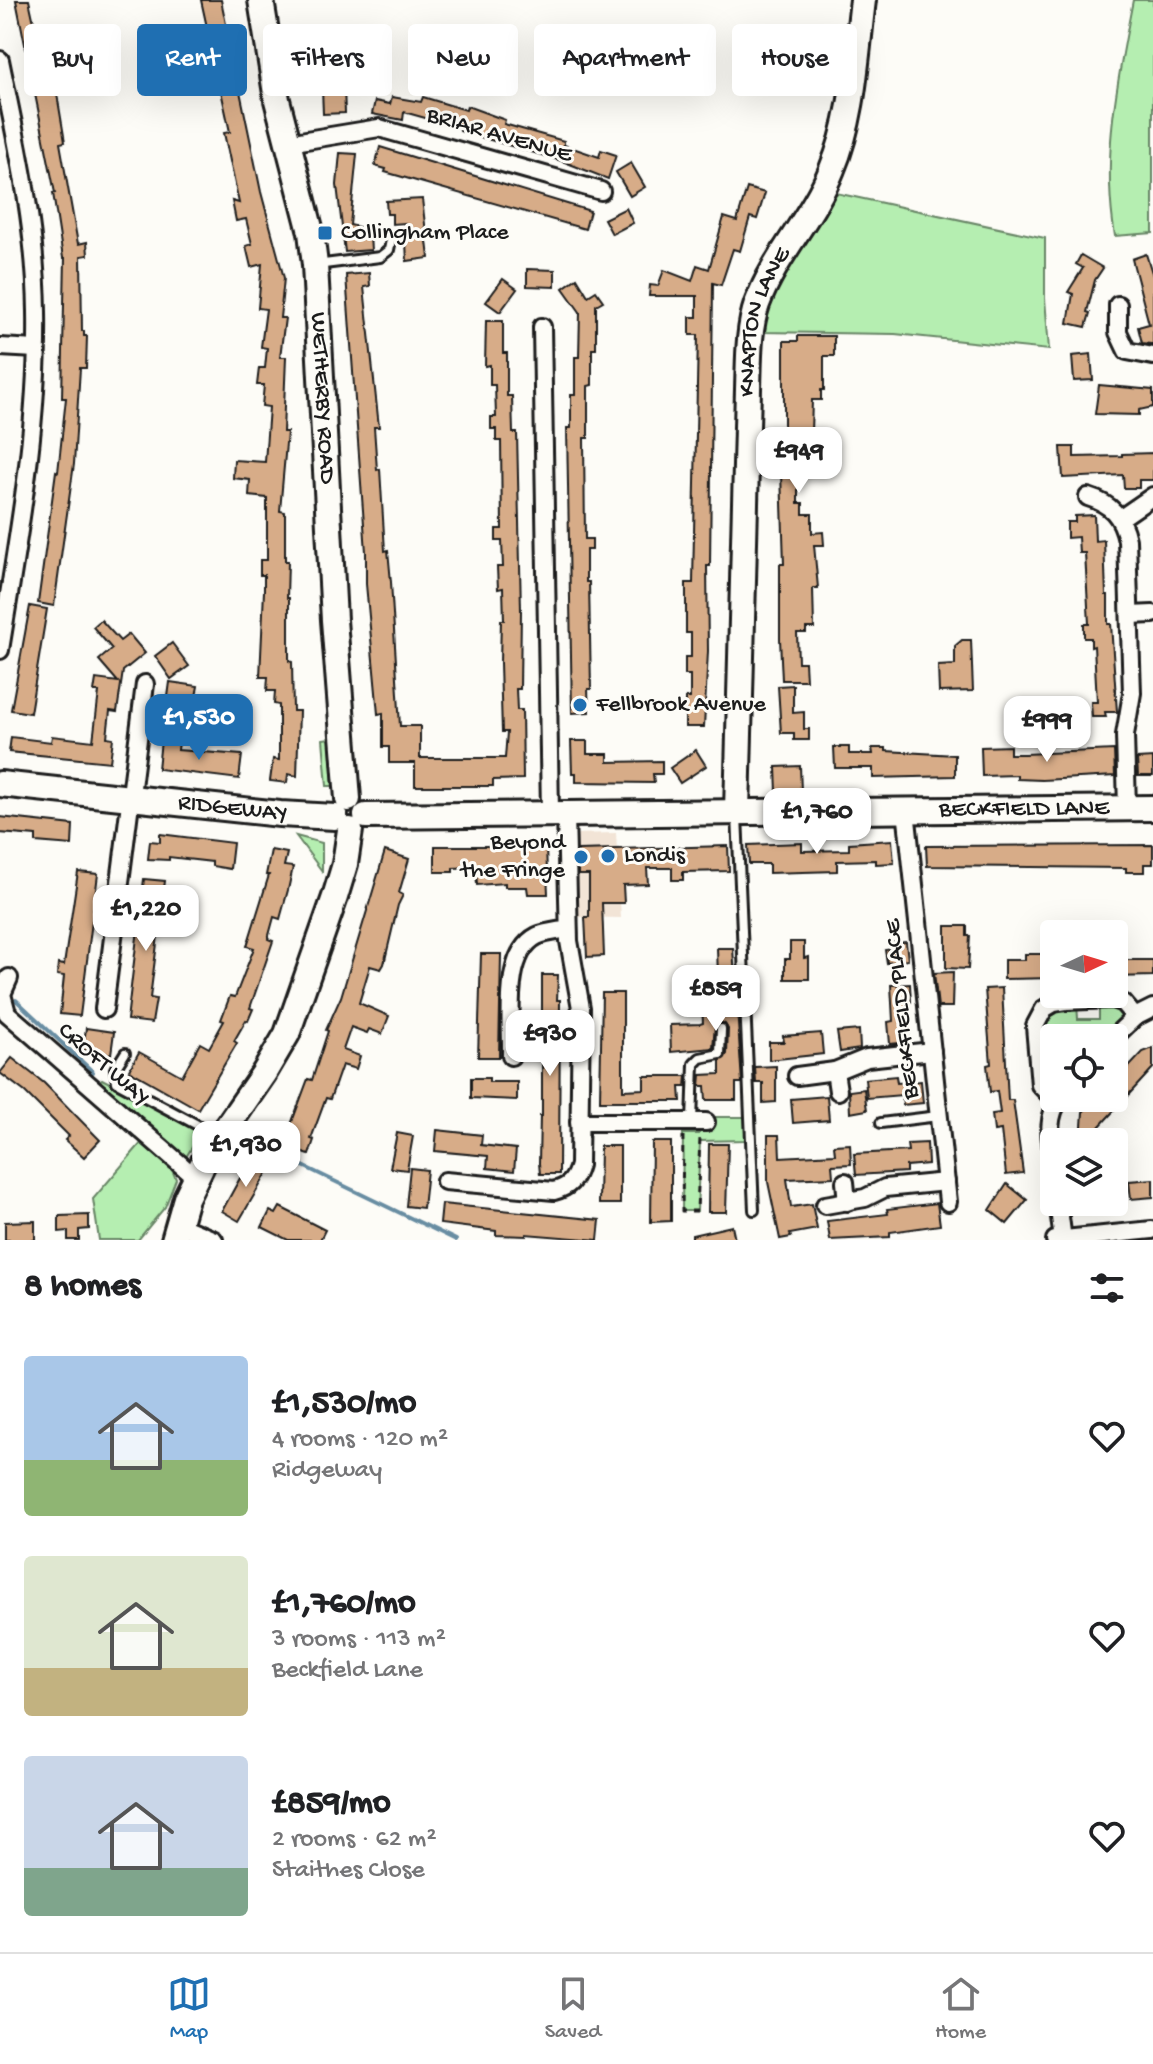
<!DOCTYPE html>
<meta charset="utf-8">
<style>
:root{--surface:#fff;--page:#f6f6f6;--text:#202124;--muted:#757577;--line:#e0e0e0;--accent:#1f6fb2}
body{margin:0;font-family:"Gochi Hand",sans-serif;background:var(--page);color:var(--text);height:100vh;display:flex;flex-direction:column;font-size:30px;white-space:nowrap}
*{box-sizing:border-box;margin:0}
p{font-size:26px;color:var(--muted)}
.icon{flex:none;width:44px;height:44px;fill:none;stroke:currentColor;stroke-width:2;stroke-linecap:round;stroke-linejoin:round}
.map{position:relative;height:1240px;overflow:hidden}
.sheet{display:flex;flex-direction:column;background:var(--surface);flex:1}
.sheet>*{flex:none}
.top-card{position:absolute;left:24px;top:24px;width:1106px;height:72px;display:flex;gap:16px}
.needle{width:52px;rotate:86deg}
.fabs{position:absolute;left:1040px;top:920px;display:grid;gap:16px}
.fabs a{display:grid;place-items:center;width:88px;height:88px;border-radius:8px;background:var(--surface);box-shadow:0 8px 32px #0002;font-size:40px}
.price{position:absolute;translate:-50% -68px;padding:0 18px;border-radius:16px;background:#fff;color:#222;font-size:26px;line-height:52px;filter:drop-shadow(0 2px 4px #0008)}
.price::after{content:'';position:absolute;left:50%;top:48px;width:24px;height:18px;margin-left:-12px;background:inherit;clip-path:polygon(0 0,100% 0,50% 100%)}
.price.selected{background:var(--accent);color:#fff}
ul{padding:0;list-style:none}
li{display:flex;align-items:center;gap:24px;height:200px;padding:0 24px}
li span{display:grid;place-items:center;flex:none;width:224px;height:160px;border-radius:8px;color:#555}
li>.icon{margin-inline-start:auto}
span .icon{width:96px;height:96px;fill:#fffc;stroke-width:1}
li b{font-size:34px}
h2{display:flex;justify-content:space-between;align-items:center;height:96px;padding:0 24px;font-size:34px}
.chip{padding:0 28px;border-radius:8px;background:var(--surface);box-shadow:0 8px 32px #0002;font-size:28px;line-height:72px}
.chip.selected{background:var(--accent);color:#fff}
.menu{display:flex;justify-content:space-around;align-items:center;height:112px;border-top:2px solid var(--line);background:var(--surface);font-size:22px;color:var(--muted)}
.menu a{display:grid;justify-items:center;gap:4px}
.menu .selected{color:var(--accent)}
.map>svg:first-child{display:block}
.built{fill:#f2e4d6}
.green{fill:#b5eeb1;stroke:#688566;stroke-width:2}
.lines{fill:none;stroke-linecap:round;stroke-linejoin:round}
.stream{stroke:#688da2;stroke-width:4}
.building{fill:#d7ac88;stroke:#1c1c1c;stroke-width:2}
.lane-casing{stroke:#1c1c1c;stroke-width:14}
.street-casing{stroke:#1c1c1c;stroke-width:22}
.secondary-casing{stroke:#1c1c1c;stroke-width:30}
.path{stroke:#1c1c1c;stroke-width:3;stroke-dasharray:6 6;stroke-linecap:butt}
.lane{stroke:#fdfcf7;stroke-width:8}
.street{stroke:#fdfcf7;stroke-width:16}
.secondary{stroke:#fdfcf7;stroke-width:24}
.poi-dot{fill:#1f6fb2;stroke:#fdfcf7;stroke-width:3}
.labels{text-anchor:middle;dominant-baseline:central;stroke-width:6;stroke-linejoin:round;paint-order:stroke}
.street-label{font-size:24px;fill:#1c1c1c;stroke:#fdfcf7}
.poi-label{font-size:24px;fill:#1c1c1c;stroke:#fdfcf7;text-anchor:start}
</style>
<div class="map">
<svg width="1153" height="1240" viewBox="0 0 1153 1240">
<rect width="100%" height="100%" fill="#fdfcf7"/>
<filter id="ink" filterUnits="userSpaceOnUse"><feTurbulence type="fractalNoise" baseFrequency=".0125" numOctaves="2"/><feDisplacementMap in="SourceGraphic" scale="16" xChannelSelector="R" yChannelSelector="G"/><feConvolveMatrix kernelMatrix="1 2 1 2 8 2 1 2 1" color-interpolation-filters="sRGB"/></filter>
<g filter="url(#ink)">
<polygon class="built" points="616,833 621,918 576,917 574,834"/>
<g class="green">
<path d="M1133,0H1153V233L1115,236C1101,155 1118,79 1133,0Z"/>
<polygon points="836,193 1045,238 1045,298 1049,350 895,334 760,332 766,303 787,265"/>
<polygon points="330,738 333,786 327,786 323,739"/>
<polygon points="296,836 322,843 322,871"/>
<polygon points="1060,1004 1077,1004 1078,1019 1099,1019 1099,1004 1115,1004 1126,1015 1105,1038 1054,1038 1054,1069 1052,1039 1040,1040 1042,1018"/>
<polygon points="102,1079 195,1128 199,1136 186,1157 180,1158 97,1083"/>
<polygon points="713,1117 745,1117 746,1140 700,1141 697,1211 682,1211 683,1134 699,1134 700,1127 712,1127"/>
<polygon points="143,1141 169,1163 176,1179 165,1207 138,1240 99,1240 93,1199"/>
</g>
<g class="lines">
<g class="stream">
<polyline points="16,1000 93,1072"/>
<polyline points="299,1164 456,1240"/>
</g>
</g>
<g class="building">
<polygon points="16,0 29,0 46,78 54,76 65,142 60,143 78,244 87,242 88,255 81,256 82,331 84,331 84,336 87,336 86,368 80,368 74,464 54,606 38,603 56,471 58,472 66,398 62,398 65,258 63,258 53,193 55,193"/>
<polygon points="201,0 221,0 261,192 284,278 280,318 285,318 280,357 286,357 283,432 287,432 280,511 285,512 285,561 288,561 287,598 289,598 289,661 292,662 293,711 299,711 297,776 288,774 287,783 270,781 273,759 279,760 279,705 274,704 275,691 267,691 268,677 260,677 264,591 264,575 260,575 260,560 267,560 267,498 249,496 250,480 233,478 234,460 265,462 269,407 262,406 264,385 257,385 259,368 265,368 267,348 261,347 266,309 258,308 262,264 251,267 246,246 252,244 246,219 236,221 232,201 239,203 224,133 230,132"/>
<polygon points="344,87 345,113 323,114 322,88"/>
<polygon points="392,97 421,102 423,97 466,110 467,106 505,120 504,124 564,141 564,145 599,157 601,150 616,155 608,179 562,161 460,131 461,128 404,112 403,120 372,114 375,101 390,104"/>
<polygon points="380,147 590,211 585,229 385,172 386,169 375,166"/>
<polygon points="340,153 357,154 350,225 363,228 364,236 370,236 371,250 345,252 337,185"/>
<polygon points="631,163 645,187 630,196 616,172"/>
<polygon points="747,188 765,193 757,219 750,217 740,251 733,249 721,285 713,283 710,566 707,566 708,651 704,727 685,727 685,698 690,698 690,675 685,675 685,657 691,657 691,633 686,633 686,583 693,583 698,335 690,335 690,317 697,317 697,296 649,296 650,285 658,286 664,270 692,281 697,265 709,269 724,217 737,221"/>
<polygon points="422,199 429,258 407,261 405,223 392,224 392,214 387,214 386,201"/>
<polygon points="626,208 633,223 612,234 604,219"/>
<polygon points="1146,254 1153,276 1153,344 1151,344 1142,343 1138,327 1149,324 1132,259"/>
<polygon points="1081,255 1103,268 1095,280 1087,312 1090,313 1086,327 1068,323 1073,294 1068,292 1083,268 1076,264"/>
<polygon points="527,269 555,270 555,287 527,286"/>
<polygon points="369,273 370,286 364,287 379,427 374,427 377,470 380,469 385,551 388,550 391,582 400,726 420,726 420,758 505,758 507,732 502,732 500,663 501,620 504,620 503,588 498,589 497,567 503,567 502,541 496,541 496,529 502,529 501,441 496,441 496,429 491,429 491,417 496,417 495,385 490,385 490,365 485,366 486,321 503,321 503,353 507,353 507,396 512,396 513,433 517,433 521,610 520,689 516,689 517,710 522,710 523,779 493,780 493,786 415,786 415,763 389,763 389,747 383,747 383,713 378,714 366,584 366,552 346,275"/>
<polygon points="577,278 588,296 596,291 603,301 596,305 596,349 592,349 592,385 588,386 588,438 584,438 585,539 592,539 592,550 586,550 586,582 589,582 591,689 588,689 589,712 572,713 567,428 571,428 571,395 575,395 575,357 579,357 580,312 563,288"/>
<polygon points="503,279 517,289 500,312 486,302"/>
<polygon points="798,336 834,336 834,356 824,356 824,390 821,390 821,400 812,400 811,433 818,433 818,457 808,457 808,468 798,468 798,503 803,503 803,514 812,514 812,533 823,532 824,545 814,545 818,588 813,588 814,628 806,628 806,633 797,633 798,662 805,662 806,680 782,680 780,639 780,564 784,564 781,472 784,472 784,341 798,341"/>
<polygon points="1091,354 1093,380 1074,381 1072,356"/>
<polygon points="1099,385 1153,390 1153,407 1139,410 1139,415 1095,414"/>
<polygon points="1061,447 1074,447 1074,457 1122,456 1122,454 1153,453 1153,480 1139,480 1139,488 1124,488 1123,475 1063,478"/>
<polygon points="1094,515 1095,541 1104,540 1106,595 1108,595 1108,624 1111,624 1117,712 1105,712 1106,717 1092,717 1091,702 1097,702 1094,646 1091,647 1091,638 1084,638 1084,624 1089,624 1085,553 1079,553 1078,537 1067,538 1067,522 1075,522 1075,516"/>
<polygon points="30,606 47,609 30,713 11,710"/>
<polygon points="101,620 120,641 129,634 145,653 123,671 117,712 110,711 107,737 113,738 110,762 9,752 11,737 51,742 52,736 93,741 99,692 94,692 96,679 118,682 99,660 112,649 93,627"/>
<polygon points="962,640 971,640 973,691 939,692 938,666 955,665 955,646"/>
<polygon points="172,643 189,666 171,679 155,656"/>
<polygon points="170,682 198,686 191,723 165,719"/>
<polygon points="793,685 793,713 804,712 804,729 809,729 809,740 794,740 794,733 781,733 778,686"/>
<polygon points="161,740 179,742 178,750 242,755 239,779 158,769"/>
<polygon points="571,741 587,741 587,754 608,754 608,762 662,761 662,774 653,774 654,783 576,782 576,773 572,773"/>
<polygon points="1010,746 1010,754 1024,754 1114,750 1115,776 1042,780 1017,779 1017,775 982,776 981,747"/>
<polygon points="834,747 849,747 849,754 873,754 872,748 886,748 886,751 955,755 955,776 873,778 873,768 835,768"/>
<polygon points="696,750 706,766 680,783 670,768"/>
<polygon points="1153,758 1153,776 1138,776 1137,759"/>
<polygon points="800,766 801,791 777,792 776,767"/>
<polygon points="0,817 73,825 72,845 36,842 36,836 0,833"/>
<polygon points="160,834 233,843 230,869 212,866 212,862 169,857 169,860 148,859 150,841 160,842"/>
<polygon points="892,840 894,863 876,864 876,860 837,861 837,871 769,873 769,864 749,864 748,845 802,843 802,851 849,850 849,843"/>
<polygon points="1153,845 1153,864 1144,864 1144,872 1126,872 1126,868 927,866 926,846"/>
<polygon points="435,846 521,846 521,849 546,848 548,894 528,894 527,887 505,887 505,883 477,885 476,867 453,868 453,872 435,872"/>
<polygon points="728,846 729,871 683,872 683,880 672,880 672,868 647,868 648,884 623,885 624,903 602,903 604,956 587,957 585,917 589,917 589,875 578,875 578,850"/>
<polygon points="271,850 287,853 284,866 293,867 288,890 280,919 274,917 268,939 273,941 250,1008 253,1009 248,1021 246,1020 234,1041 237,1043 198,1109 129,1070 139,1052 182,1076 200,1043 209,1048 224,1021 221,1020 230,996 235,997 254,948 247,946 269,875 266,875"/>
<polygon points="385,851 409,859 399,893 403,895 398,905 384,964 381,969 370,966 359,1003 389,1016 382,1034 369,1029 367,1033 351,1027 343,1050 360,1056 356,1069 342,1065 330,1099 326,1098 311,1139 314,1140 309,1155 283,1146 308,1079 312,1080 328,1031 326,1030 341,997"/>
<polygon points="78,872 98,874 80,1016 60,1014 64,976 57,975 58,964 64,965"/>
<polygon points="144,879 165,881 150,998 156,999 152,1023 127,1020"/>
<polygon points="946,926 967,926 967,936 970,936 968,969 946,968"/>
<polygon points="790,942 804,942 804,958 809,957 809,979 785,979 785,959 790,959"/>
<polygon points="906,942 908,960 887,963 885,950 893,949 892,943"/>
<polygon points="717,948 733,948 742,1083 736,1083 736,1100 706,1100 705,1086 700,1086 701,1075 720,1074 720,1061 727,1054 728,1029 725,1024 720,1022 715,1026 713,1048 671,1052 670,1025 700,1024 703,1023 702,1005 719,1004"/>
<polygon points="481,954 501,954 499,1057 478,1057"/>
<polygon points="1025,954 1048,954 1049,962 1054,962 1054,978 1004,979 1004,960 1025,960"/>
<polygon points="1114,960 1153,960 1153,976 1114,977"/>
<polygon points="953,972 952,1007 938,1007 934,973"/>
<polygon points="542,975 558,975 557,1000 560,1000 559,1174 540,1174 539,1163 540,1116 542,1116"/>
<polygon points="910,984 911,1002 907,1003 910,1042 890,1044 888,1022 893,1021 891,985"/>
<polygon points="1002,988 1008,1100 1013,1100 1023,1173 1006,1175 1001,1130 994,1131 992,1114 1000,1113 997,1091 990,1092 987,1065 991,1064 985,989"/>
<polygon points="602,993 623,993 623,1090 644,1089 644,1076 687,1076 686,1087 680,1087 681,1101 600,1101"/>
<polygon points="86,1028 114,1032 111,1054 83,1050"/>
<polygon points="859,1030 860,1049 840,1052 837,1032"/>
<polygon points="821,1033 823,1054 769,1060 769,1042 784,1042 783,1036"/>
<polygon points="1153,1048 1153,1068 1099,1127 1098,1142 1081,1141 1083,1112 1096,1098 1114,1098 1114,1083 1143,1052"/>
<polygon points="12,1058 44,1083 100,1140 84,1157 65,1140 69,1136 25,1092 0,1073"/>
<polygon points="776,1066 776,1102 763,1103 763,1083 756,1083 755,1067"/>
<polygon points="896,1076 897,1083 921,1081 923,1103 903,1105 902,1095 867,1098 865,1079"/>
<polygon points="471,1078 489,1078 489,1082 517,1082 517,1100 471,1098"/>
<polygon points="864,1089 867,1110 850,1113 849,1091"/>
<polygon points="827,1096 829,1120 793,1123 791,1099"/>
<polygon points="437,1130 482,1135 481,1145 516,1149 514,1171 487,1168 488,1156 435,1151"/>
<polygon points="397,1133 413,1136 407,1170 390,1168"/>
<polygon points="768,1135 779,1135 780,1157 835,1154 834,1145 850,1144 851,1164 832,1165 833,1177 787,1179 791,1207 812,1204 817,1229 790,1234 791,1237 780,1239 768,1182"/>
<polygon points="652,1142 671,1142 671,1221 651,1222"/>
<polygon points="927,1143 928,1164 906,1166 906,1172 856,1175 854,1154 908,1151 907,1144"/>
<polygon points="709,1144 728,1144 726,1212 708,1212"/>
<polygon points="600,1146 620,1146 620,1204 599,1204"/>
<polygon points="251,1158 270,1168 239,1221 222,1211"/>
<polygon points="410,1168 427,1170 423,1208 406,1206"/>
<polygon points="1153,1179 1153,1197 1131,1199 1129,1181"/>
<polygon points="1007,1184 1027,1200 1007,1224 990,1210"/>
<polygon points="937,1203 940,1225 890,1232 890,1237 830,1240 827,1221 888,1214 887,1209"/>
<polygon points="442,1204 600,1220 598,1240 526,1234 526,1236 496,1235 496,1231 440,1224"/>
<polygon points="280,1207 325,1230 320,1240 288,1240 262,1227 270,1211 276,1214"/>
<polygon points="89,1215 89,1229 79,1230 79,1240 68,1240 68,1231 59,1232 59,1216"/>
<polygon points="35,1221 35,1240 5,1240 5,1222"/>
<polygon points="732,1226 735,1240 692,1240 692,1235"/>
</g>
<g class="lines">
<defs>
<g id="lane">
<polyline points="316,265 380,257 389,250 391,240"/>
<polyline points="737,815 754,1210"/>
<polyline points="125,1053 115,1069 117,1082 218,1136"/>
<polyline points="692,1122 694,1064 700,1058 720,1054 721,1029"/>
<polyline points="881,1123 938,1116"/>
</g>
<g id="street">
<path d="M0,60C17,143 36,226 37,312C39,425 18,538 0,650"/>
<polyline points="288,143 379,128 601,191"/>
<polyline points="1118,305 1118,332 1127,351 1153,356"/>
<polyline points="542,327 550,813"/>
<polyline points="0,347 36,349"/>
<path d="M1088,497C1111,504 1122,516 1127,540L1132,693L1125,735L1127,808"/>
<polyline points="1121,518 1153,496"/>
<polyline points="1130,615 1153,614"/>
<polyline points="906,810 948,1202"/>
<polyline points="9,978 2,994 7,1013 195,1177"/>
<polyline points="104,1009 145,684"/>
<polyline points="1113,1038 1135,1017 1153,1008"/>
<path d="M511,1056C512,1022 502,954 537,936C546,932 559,931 568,929"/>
<polyline points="835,1071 838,1091"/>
<polyline points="797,1076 835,1071 867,1058 932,1051"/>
<polyline points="1057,1102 1040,1085 1035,1026 1044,1009 1054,1003 1066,1001 1112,999 1123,1003 1135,1017"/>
<polyline points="579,1122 706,1122"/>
<path d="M1054,1165C1051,1141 1045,1119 1060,1098"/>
<path d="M445,1181L554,1191C569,1187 575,1180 579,1165L581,1008L569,941L566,813"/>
<polyline points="845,1182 847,1202"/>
<polyline points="1058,1202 1063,1240"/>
<polyline points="825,1205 865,1198 885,1188 946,1182"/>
<polyline points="178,1225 214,1240"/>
<polyline points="1055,1240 1152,1230"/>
</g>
<g id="secondary">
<path id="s1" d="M261,0L277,100L311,232L315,265L334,620L348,799"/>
<path id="s2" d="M0,784L280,814L335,817"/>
<path id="s3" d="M737,811L748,389C749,361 748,330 757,304C775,255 813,217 832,169C854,117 856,56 863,0"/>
<path id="s4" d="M366,816L1153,808"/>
<polyline points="174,1240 186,1198 206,1157 264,1073 287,1034 335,897 345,864 350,830"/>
</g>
</defs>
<use href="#lane" class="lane-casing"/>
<use href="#street" class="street-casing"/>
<use href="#secondary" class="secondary-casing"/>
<polyline class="path" points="683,1136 682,1211 697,1211 700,1138"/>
<use href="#lane" class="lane"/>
<use href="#street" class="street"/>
<use href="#secondary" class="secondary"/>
</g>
</g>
<g class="poi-dot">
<rect x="317" y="225" width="16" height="16" rx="4"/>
<circle cx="580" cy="705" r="8"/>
<circle cx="608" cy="856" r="8"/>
<circle cx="581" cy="857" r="8"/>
</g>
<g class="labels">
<g class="street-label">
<text transform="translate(499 136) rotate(16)">BRIAR AVENUE</text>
<text stroke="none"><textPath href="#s3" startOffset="492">KNAPTON LANE</textPath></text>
<text stroke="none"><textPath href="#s1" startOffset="404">WETHERBY ROAD</textPath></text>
<text stroke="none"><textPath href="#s2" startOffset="234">RIDGEWAY</textPath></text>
<text stroke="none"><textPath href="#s4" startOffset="658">BECKFIELD LANE</textPath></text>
<text transform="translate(903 1009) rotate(-96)">BECKFIELD PLACE</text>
<text transform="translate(103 1065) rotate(41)">CROFT WAY</text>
</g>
<g class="poi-label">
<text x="341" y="233">Collingham Place</text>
<text x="596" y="705">Fellbrook Avenue</text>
<text x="565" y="843" text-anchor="end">Beyond<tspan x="565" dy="28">the Fringe</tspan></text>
<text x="624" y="856">Londis</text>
</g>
</g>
</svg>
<div class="fabs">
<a><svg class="needle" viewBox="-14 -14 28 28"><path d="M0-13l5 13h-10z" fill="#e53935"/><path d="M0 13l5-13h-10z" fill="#757577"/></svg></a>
<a><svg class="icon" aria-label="locate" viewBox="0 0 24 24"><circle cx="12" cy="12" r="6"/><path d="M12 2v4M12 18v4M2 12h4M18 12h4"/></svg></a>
<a><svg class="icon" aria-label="layers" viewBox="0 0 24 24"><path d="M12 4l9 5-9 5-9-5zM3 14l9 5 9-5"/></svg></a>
</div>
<b class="price" style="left:799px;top:495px">£949</b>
<b class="price selected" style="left:199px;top:762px">£1,530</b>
<b class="price" style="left:1047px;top:764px">£999</b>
<b class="price" style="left:817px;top:856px">£1,760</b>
<b class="price" style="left:146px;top:953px">£1,220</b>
<b class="price" style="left:716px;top:1033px">£859</b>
<b class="price" style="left:550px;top:1078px">£930</b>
<b class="price" style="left:246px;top:1189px">£1,930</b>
<div class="top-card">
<a class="chip">Buy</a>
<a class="chip selected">Rent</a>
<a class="chip">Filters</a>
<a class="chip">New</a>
<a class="chip">Apartment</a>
<a class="chip">House</a>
</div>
</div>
<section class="sheet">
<h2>8 homes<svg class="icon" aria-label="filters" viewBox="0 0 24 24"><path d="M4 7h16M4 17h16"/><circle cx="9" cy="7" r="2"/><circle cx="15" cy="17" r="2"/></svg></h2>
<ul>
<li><span style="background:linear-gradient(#a9c7e8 65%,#8fb573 0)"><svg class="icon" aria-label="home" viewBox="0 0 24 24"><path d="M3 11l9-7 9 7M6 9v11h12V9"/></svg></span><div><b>£1,530/mo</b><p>4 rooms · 120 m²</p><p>Ridgeway</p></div><svg class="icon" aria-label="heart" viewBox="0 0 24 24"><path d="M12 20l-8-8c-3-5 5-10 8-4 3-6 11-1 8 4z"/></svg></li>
<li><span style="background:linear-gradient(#dfe7d0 70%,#c2b280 0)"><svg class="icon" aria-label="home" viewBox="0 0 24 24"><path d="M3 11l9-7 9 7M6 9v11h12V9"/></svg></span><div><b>£1,760/mo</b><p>3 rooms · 113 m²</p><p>Beckfield Lane</p></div><svg class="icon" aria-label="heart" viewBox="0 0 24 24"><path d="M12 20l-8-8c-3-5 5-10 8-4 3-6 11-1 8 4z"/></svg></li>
<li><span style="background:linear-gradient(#c9d6e8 70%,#7fa58c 0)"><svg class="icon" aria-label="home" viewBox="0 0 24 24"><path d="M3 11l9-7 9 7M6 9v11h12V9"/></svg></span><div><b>£859/mo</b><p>2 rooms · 62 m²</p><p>Staithes Close</p></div><svg class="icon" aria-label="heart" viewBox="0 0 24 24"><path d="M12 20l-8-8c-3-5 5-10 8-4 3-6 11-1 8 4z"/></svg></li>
</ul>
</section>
<nav class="menu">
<a class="selected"><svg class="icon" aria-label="map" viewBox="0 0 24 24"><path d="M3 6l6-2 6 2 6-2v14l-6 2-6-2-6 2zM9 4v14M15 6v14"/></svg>Map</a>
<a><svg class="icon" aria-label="saved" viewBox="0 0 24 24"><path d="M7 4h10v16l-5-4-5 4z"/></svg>Saved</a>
<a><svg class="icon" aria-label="home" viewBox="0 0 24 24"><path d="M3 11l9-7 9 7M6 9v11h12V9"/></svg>Home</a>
</nav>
